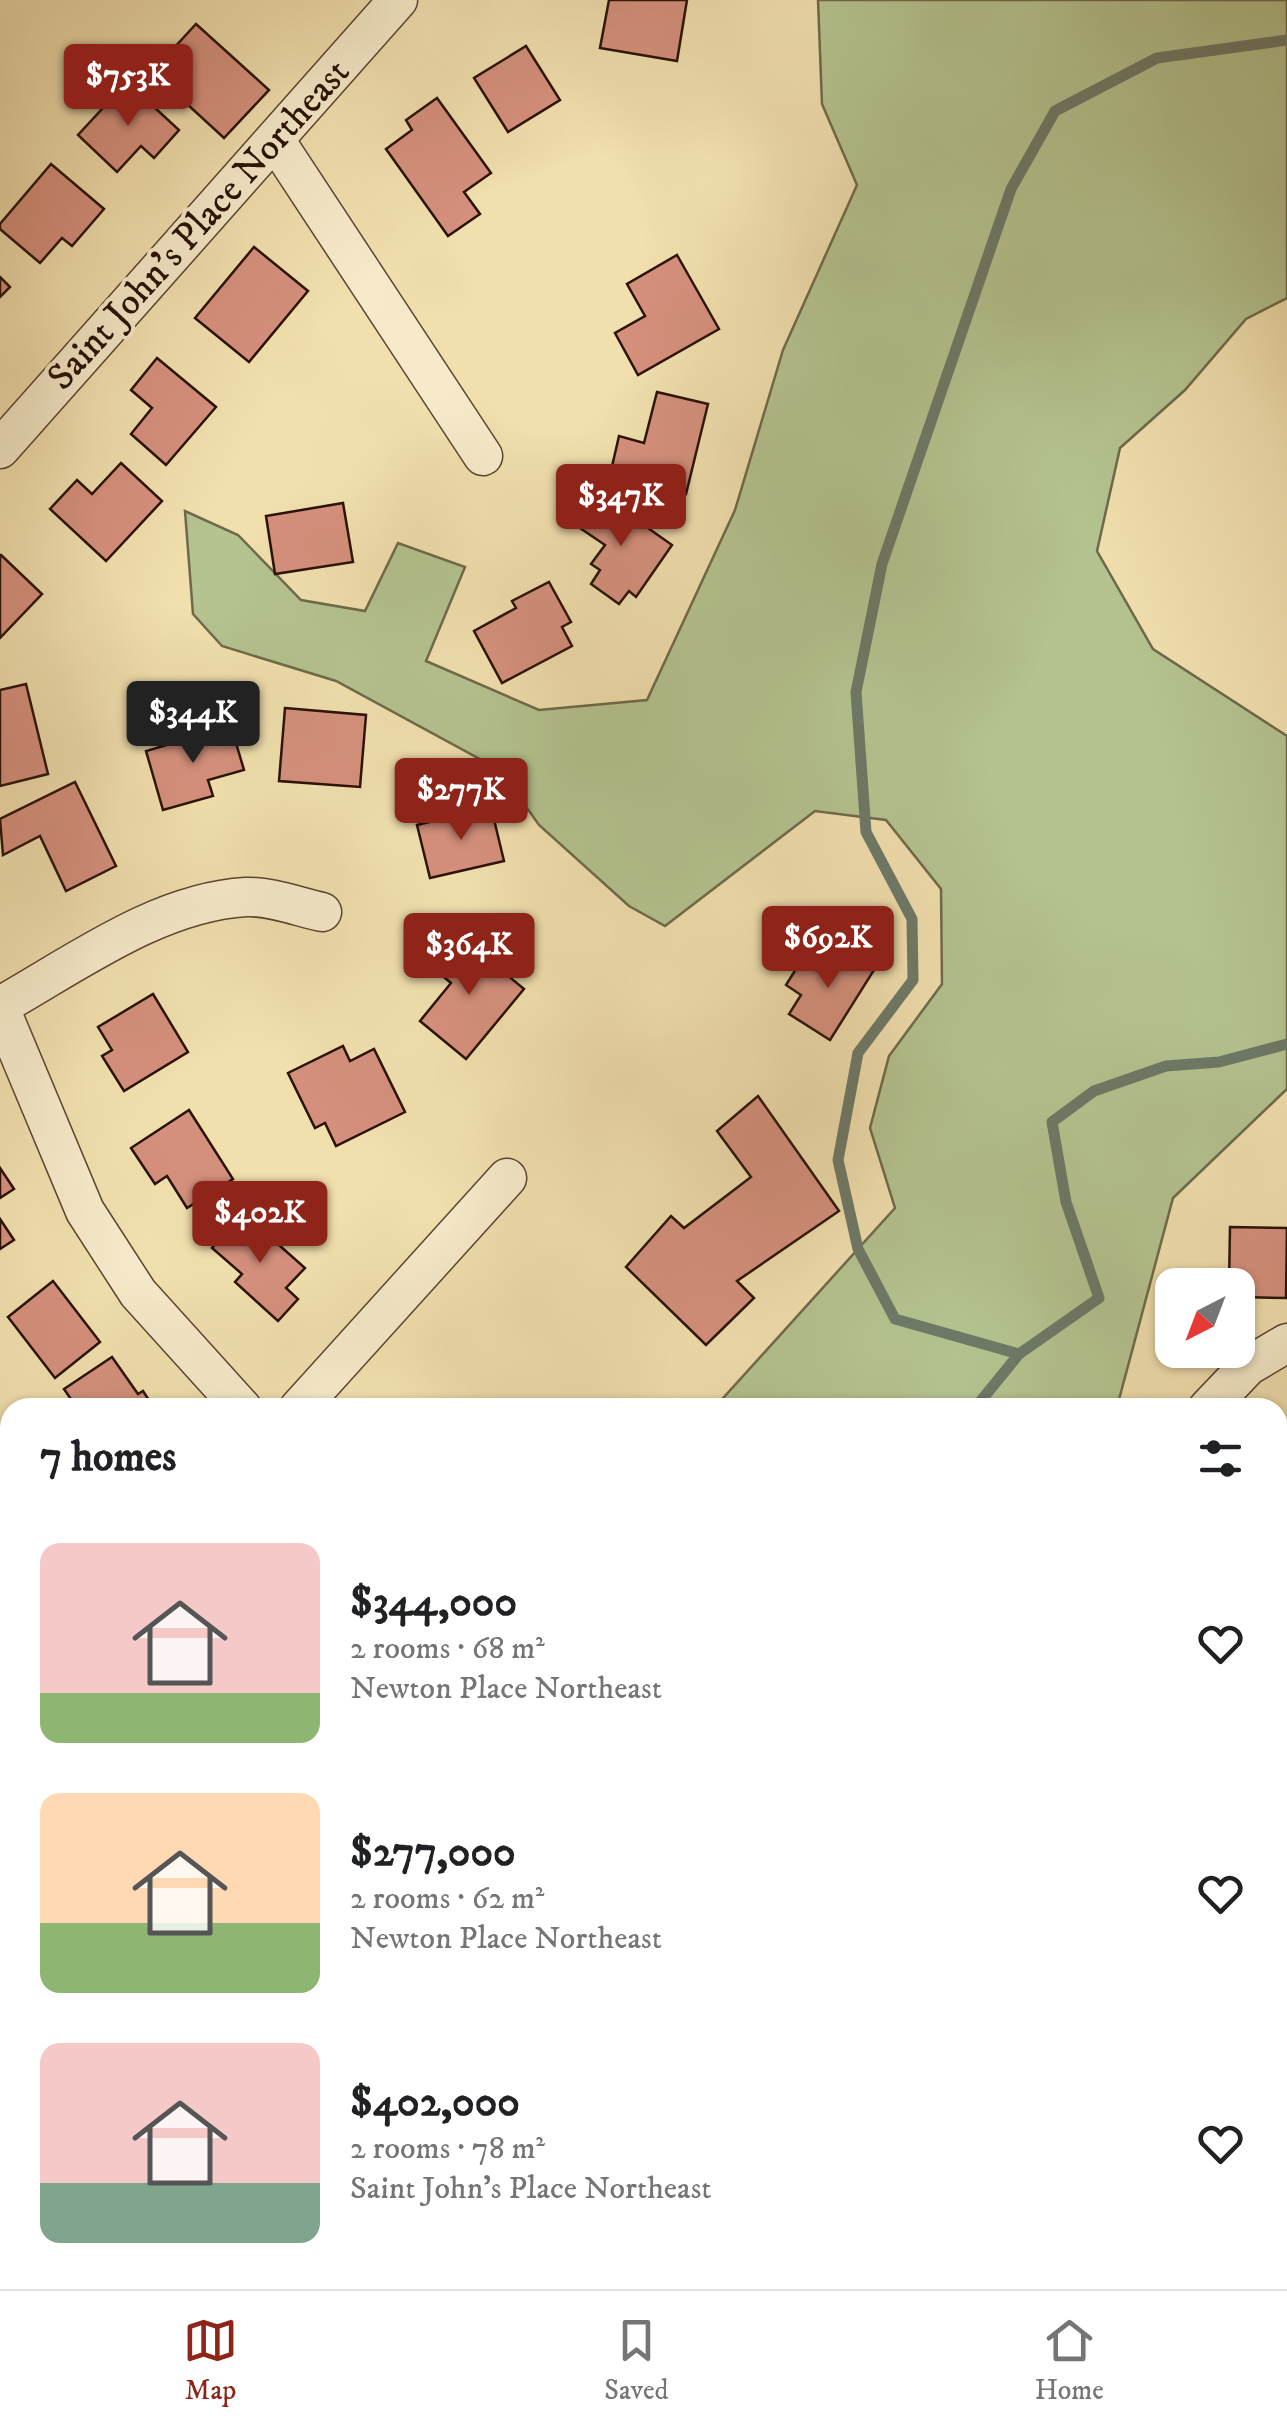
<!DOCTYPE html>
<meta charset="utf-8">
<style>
:root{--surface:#fff;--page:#f2f2f2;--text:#202124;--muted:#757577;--line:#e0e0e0;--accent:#8f2418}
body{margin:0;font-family:"IM FELL DW Pica",serif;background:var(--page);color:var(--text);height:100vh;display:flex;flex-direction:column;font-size:38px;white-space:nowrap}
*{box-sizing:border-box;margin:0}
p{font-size:32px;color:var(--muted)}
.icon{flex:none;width:55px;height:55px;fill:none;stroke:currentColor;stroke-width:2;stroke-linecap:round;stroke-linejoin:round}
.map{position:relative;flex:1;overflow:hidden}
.details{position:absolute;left:0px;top:1398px;width:1288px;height:892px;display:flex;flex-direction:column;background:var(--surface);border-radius:30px 30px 0 0;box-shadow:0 2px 8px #0004}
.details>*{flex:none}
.needle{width:65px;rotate:222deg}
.tools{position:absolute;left:1155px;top:1268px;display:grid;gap:20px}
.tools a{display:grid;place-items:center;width:100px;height:100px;border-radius:20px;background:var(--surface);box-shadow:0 2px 8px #0004;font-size:50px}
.price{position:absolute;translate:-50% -85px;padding:0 22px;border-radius:10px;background:var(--accent);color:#fff;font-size:32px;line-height:65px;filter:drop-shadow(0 2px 5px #0008)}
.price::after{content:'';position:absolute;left:50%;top:60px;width:30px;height:22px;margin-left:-15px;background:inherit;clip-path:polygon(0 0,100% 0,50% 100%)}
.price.on{background:#222;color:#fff}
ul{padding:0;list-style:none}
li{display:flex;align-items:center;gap:30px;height:250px;padding:0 40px}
li span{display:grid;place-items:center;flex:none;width:280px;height:200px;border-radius:20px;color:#555}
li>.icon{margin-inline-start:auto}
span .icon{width:120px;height:120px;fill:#fffc;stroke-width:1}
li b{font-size:42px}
h2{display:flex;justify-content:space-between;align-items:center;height:120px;padding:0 40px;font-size:42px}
.dock{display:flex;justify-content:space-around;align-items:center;height:140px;border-top:2px solid var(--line);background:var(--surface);font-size:28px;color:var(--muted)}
.dock a{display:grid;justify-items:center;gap:5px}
.dock .on{color:var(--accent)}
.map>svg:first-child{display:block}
.green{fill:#b4c38f;stroke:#6e6a4a;stroke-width:2.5}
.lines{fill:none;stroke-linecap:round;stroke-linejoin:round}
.stream{stroke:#6d7967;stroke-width:11}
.building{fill:#d5907d;stroke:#291206;stroke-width:2.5}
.minor-casing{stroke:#5b4530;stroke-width:41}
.highway-casing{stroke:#291206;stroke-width:59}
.minor{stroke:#f6eaca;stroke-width:38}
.highway{stroke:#f1dfae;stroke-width:55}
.labels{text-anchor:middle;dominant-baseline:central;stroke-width:8;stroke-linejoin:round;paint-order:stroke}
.street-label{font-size:38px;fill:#291206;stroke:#f6eaca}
</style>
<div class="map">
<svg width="1287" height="2289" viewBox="0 0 1287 2289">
<rect width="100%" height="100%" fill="#f1dfae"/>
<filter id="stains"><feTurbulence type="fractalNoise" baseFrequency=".002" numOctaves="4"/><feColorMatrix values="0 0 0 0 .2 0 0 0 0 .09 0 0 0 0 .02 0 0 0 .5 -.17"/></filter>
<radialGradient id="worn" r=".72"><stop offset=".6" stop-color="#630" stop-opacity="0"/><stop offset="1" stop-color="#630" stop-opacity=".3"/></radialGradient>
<g class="green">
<polygon points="818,0 1287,0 1287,298 1246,319 1185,390 1120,448 1097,551 1153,649 1287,736 1287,1089 1173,1198 1117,1407 715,1407 895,1208 870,1128 889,1056 942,984 941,889 886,820 815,811 665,926 629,906 539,825 500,770 336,681 222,646 193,614 185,511 238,535 301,600 365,611 398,543 465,567 426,661 539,710 647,700 735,510 783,350 857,185 822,104"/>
<polygon points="10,1833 10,1893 0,1883 0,1842"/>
<polygon points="1287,1990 1287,2289 1015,2289 1023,2280 1278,2280 1278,2001"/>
</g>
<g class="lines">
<g class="stream">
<polyline points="1019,1354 895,1319 858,1249 838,1160 858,1053 913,980 912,919 866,832 856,692 882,564 1011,189 1055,111 1157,58 1287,40"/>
<polyline points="975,1408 1019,1354 1099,1298 1066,1202 1052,1122 1094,1091 1166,1066 1219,1062 1287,1044"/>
<polyline points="834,2289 845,2280"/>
</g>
</g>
<g class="building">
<polygon points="609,0 687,0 677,61 600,48"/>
<polygon points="196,24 269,90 224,138 152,72"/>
<polygon points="526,46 560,100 508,132 474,78"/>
<polygon points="127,82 179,130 154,158 141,146 117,172 78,135"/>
<polygon points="437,98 491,173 464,192 480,214 448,236 386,149 412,130 406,120"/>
<polygon points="51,164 104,209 72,246 62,238 40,263 0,229 0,224"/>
<polygon points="254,247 308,291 249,362 195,318"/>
<polygon points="677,255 719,329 638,375 615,333 645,316 627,284"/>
<polygon points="0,277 10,287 0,297"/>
<polygon points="157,358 216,407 166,465 131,434 152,408 131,390"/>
<polygon points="657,392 708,404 686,494 610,475 619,436 644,443"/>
<polygon points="121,463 162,501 106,561 50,509 77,480 92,494"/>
<polygon points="597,492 672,545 636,597 629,591 619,604 591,584 600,570 591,564 605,545 574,524"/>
<polygon points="343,503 353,562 275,574 266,516"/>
<polygon points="1,555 42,594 0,638 0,555"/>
<polygon points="549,582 571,622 562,627 572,646 502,683 474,631 516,608 512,601"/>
<polygon points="26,684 48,774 0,786 0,690"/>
<polygon points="285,708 366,715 360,787 279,781"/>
<polygon points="231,726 244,770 208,780 213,796 163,810 146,751"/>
<polygon points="75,782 116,866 66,891 40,836 3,855 0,819"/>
<polygon points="491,807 504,861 430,878 417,825"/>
<polygon points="460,936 524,989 466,1059 420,1021 451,983 433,968"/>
<polygon points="832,945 874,970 830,1040 789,1014 801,995 786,985 801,961 816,970"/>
<polygon points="153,994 188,1052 124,1091 102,1056 112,1050 98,1027"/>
<polygon points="343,1046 350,1061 374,1049 405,1112 336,1146 325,1123 315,1128 288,1073"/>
<polygon points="758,1096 839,1211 737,1281 754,1298 706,1345 626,1267 671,1216 684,1228 751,1177 717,1131"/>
<polygon points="189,1110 233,1179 187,1208 167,1176 155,1184 131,1148"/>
<polygon points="0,1168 14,1189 0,1198"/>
<polygon points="243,1213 305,1268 286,1288 298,1299 278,1321 235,1282 242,1274 212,1248"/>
<polygon points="0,1219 14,1240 0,1249"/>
<polygon points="1230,1227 1287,1228 1286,1298 1238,1297 1238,1285 1229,1285"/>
<polygon points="53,1281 100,1342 55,1378 8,1317"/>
<polygon points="112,1357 138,1394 143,1391 154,1408 77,1408 64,1389"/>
<polygon points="1287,1428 1287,1489 1278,1481 1278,1440"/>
<polygon points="1278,1511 1287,1518 1287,1565 1278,1577"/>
<polygon points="1287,1811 1287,1832 1278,1823"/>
<polygon points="637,2280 685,2280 677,2289 647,2289"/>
</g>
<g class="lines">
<defs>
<g id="minor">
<polyline points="275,140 483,456"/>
<polyline points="0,449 398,0"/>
<path d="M0,1006C75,964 158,902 246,897C270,896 299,907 322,912"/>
<polyline points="0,1008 85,1211 138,1293 242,1408"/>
<polyline points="299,1408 507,1178"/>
<polyline points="1208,1408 1248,1366 1287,1343"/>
<polyline points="1278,1646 1287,1646"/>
<polyline points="0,1736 10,1725"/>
</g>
<g id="highway">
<polyline points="0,2013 10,2022"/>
<polyline points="295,2280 305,2289"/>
<polyline points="407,2280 407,2289"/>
</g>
</defs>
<use href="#minor" class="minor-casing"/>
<use href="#highway" class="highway-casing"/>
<use href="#minor" class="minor"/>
<use href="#highway" class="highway"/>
</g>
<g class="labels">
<g class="street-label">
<text transform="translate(199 225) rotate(-48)">Saint John's Place Northeast</text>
</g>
</g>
<rect width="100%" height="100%" filter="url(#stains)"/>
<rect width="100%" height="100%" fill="url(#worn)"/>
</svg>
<div class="tools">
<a><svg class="needle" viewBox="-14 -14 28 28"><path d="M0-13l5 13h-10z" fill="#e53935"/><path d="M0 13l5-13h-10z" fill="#757577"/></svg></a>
</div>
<b class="price" style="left:128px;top:129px">$753K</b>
<b class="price" style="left:621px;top:549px">$347K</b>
<b class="price on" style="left:193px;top:766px">$344K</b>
<b class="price" style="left:461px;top:843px">$277K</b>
<b class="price" style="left:828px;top:991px">$692K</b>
<b class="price" style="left:469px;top:998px">$364K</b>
<b class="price" style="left:260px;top:1266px">$402K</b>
<section class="details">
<h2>7 homes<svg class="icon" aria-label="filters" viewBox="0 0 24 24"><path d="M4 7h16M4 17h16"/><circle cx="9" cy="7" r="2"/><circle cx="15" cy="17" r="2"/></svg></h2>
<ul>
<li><span style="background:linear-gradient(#f6c9c9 75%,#8fb573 0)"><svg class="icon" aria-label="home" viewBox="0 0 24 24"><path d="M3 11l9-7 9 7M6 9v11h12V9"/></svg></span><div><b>$344,000</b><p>2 rooms · 68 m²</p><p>Newton Place Northeast</p></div><svg class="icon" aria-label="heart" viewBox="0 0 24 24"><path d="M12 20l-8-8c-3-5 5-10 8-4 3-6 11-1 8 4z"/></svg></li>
<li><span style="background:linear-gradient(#ffd9b3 65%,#8fb573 0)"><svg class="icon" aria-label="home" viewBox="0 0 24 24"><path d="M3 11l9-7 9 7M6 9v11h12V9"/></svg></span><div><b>$277,000</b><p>2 rooms · 62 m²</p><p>Newton Place Northeast</p></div><svg class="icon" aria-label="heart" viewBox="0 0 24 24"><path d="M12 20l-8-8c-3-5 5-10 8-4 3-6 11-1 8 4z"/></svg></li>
<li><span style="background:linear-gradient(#f6c9c9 70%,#7fa58c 0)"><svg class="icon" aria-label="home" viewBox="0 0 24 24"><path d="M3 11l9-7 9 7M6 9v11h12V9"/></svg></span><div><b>$402,000</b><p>2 rooms · 78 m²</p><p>Saint John's Place Northeast</p></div><svg class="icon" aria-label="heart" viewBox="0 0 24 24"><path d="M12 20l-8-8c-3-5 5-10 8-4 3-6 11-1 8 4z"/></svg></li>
</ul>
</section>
</div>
<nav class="dock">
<a class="on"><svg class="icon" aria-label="map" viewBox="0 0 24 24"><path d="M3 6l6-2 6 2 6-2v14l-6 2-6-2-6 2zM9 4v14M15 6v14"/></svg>Map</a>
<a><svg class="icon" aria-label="saved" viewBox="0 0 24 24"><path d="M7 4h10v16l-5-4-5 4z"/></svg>Saved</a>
<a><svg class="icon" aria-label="home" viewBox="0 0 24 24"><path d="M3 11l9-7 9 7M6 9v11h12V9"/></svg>Home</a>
</nav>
